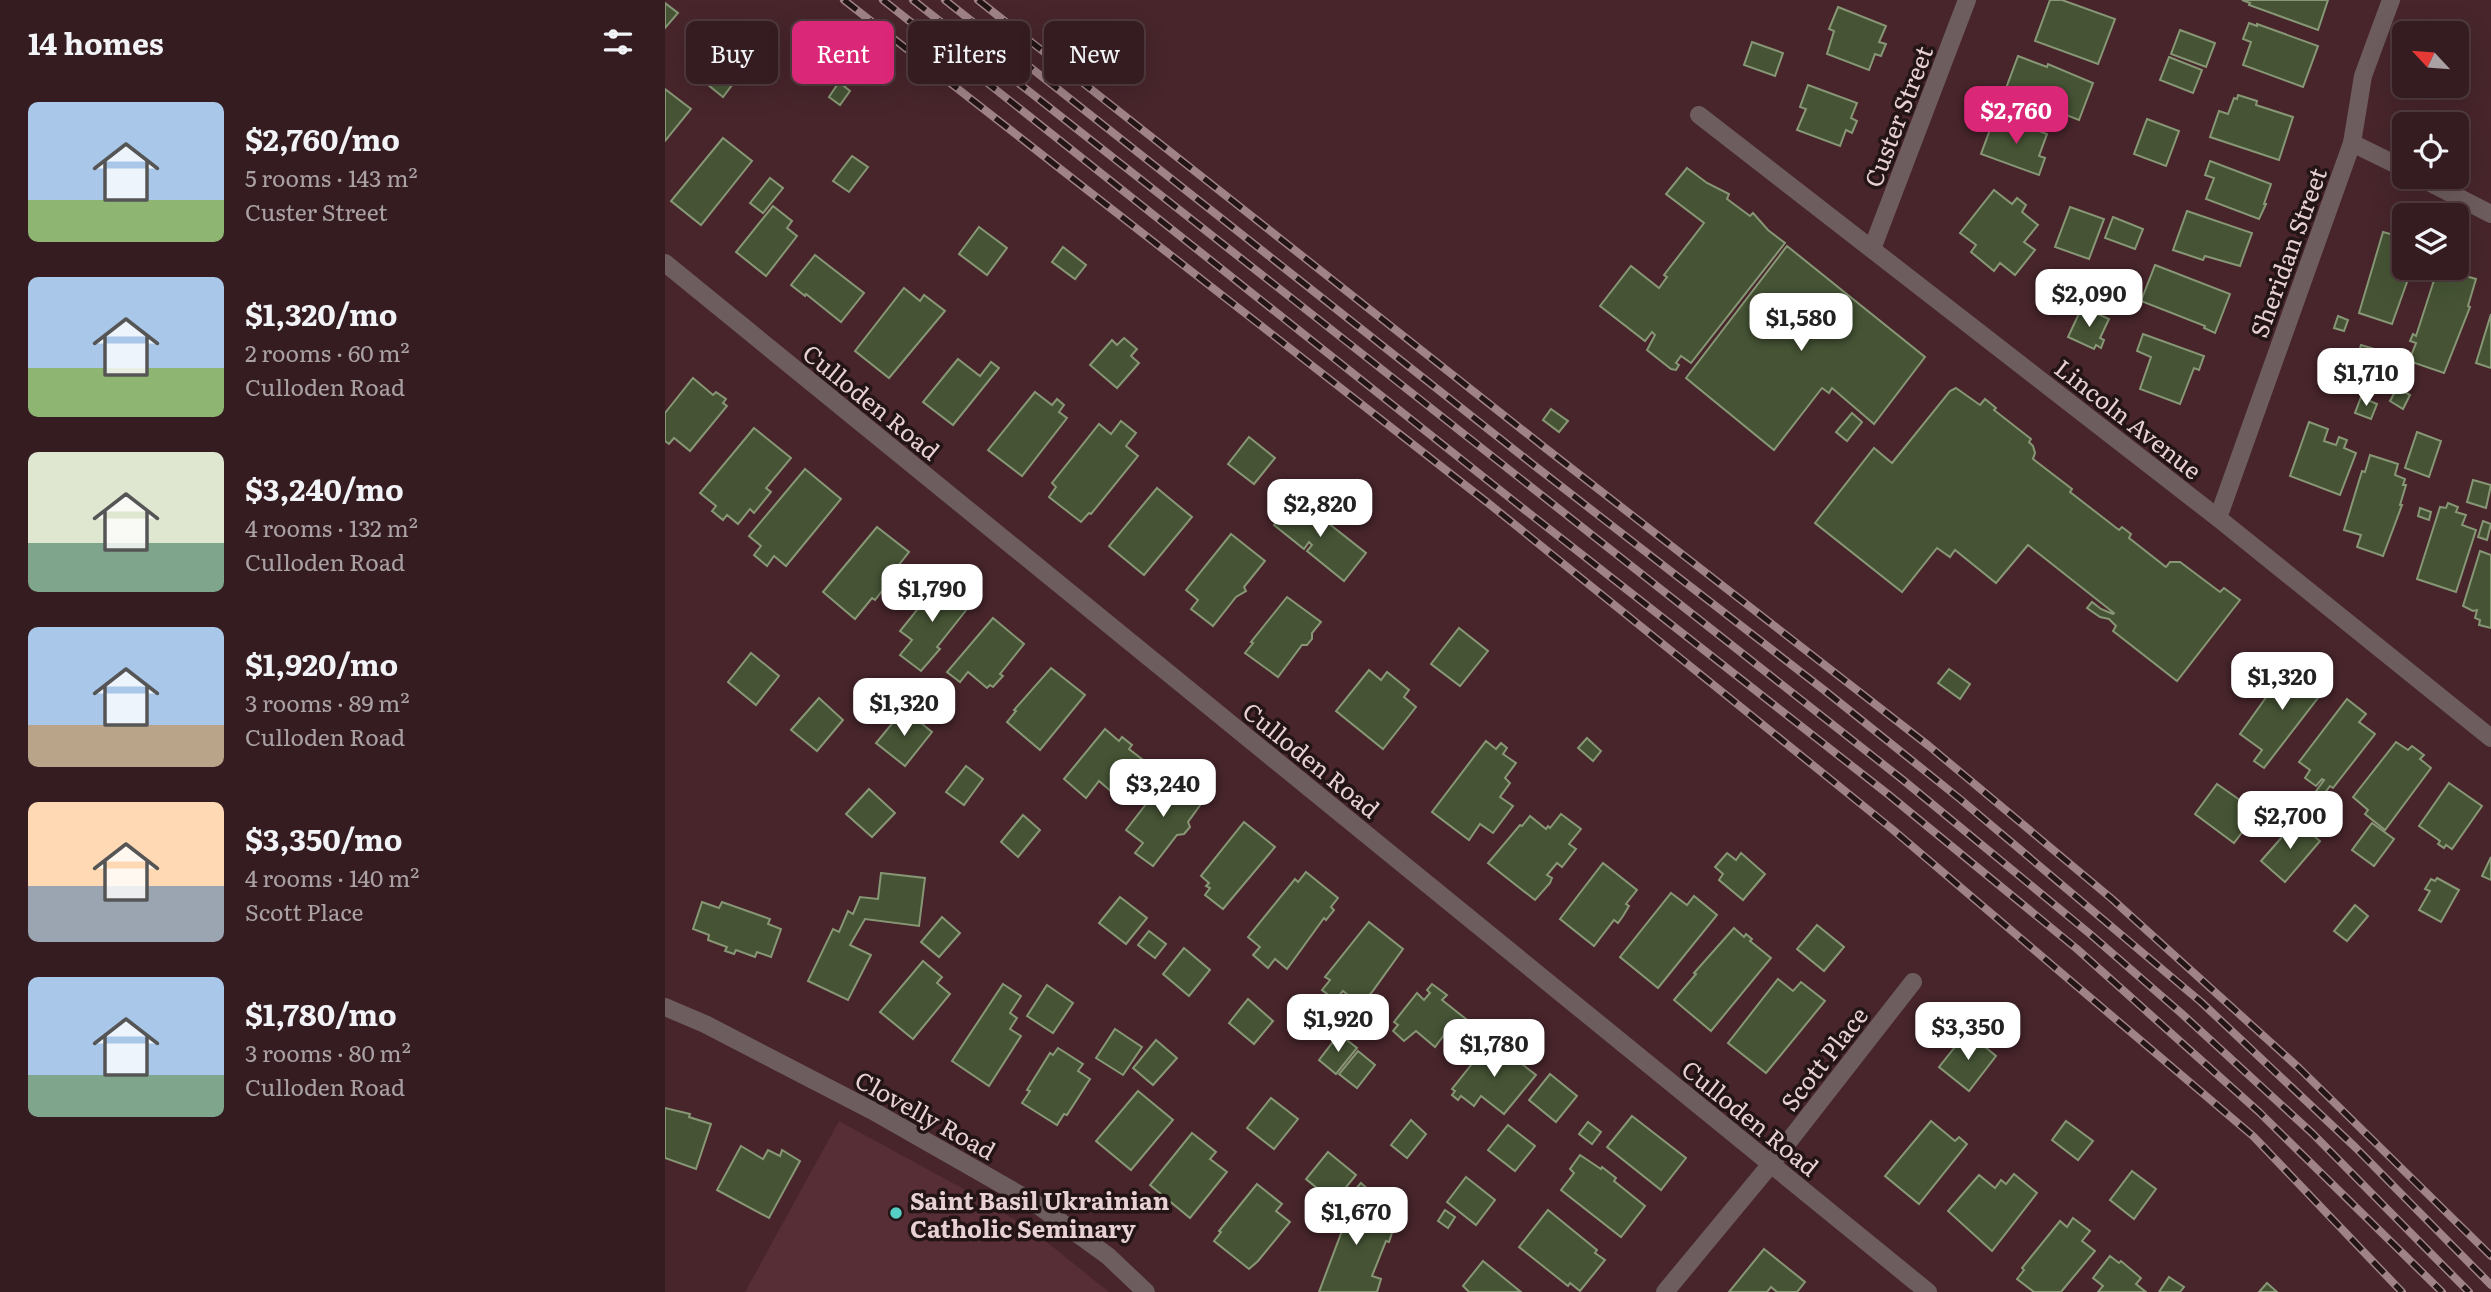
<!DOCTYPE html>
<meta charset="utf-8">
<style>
:root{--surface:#351c20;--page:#40292d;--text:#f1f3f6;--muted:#aaa1a5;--line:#4f3a3e;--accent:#db2777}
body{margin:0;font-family:Literata,serif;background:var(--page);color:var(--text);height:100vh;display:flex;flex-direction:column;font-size:26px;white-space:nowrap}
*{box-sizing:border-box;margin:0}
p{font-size:23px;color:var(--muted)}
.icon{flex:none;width:38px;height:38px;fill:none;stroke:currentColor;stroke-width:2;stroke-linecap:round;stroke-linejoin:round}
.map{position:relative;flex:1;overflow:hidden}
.sheet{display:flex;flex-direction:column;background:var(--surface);width:665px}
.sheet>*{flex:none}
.guide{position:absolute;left:21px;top:21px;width:665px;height:63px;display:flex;gap:14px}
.needle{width:46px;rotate:296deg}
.tools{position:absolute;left:1727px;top:21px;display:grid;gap:14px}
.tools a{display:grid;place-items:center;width:77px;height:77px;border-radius:10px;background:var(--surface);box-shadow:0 7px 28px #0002,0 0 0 2px var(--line);font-size:35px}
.price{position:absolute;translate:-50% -60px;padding:0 16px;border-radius:14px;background:#fff;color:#222;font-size:23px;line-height:46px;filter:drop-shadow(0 2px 4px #0008)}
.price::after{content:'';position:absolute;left:50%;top:42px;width:21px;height:16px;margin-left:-10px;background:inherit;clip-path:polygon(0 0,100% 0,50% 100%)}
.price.on{background:var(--accent);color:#fff}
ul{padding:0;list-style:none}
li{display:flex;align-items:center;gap:21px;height:175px;padding:0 28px}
li span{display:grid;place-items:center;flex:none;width:196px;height:140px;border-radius:10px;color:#555}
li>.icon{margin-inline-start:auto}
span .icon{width:84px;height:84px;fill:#fffc;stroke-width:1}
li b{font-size:30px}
h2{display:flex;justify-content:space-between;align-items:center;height:84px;padding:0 28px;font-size:30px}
.pill{padding:0 24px;border-radius:10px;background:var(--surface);box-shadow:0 7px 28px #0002,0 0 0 2px var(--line);font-size:24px;line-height:63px}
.pill.on{background:var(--accent);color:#fff}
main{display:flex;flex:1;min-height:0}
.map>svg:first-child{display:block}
.built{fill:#572e36}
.building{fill:#465435;stroke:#879775;stroke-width:2}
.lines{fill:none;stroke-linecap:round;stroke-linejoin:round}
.street{stroke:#6e5d5f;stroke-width:18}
.rail-casing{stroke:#9f8387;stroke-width:8}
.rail{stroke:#231416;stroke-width:5;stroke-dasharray:16;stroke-linecap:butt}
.poi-dot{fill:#55cec5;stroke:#231416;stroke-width:2.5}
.labels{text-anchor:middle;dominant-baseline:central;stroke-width:7;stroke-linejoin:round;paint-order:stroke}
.street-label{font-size:24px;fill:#e8d1d4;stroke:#231416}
.poi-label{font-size:24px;font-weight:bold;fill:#e8d1d4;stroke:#231416;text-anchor:start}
</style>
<main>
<section class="sheet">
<h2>14 homes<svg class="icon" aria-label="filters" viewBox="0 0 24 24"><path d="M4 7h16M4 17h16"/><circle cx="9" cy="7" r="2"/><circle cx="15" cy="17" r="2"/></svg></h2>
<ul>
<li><span style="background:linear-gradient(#a9c7e8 70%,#8fb573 0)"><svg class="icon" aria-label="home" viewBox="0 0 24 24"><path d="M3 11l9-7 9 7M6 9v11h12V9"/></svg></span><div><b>$2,760/mo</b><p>5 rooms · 143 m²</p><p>Custer Street</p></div></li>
<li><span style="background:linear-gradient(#a9c7e8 65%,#8fb573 0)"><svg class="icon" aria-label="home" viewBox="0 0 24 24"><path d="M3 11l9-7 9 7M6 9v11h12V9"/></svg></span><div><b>$1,320/mo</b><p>2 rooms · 60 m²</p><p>Culloden Road</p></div></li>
<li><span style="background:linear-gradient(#dfe7d0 65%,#7fa58c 0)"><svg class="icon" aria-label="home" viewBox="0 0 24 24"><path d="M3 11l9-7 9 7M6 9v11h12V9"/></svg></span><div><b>$3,240/mo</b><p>4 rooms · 132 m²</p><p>Culloden Road</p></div></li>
<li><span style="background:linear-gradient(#a9c7e8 70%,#b9a48a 0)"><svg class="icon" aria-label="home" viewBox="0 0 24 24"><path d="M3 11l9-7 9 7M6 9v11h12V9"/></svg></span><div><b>$1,920/mo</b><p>3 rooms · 89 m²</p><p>Culloden Road</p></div></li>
<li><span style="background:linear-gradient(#ffd9b3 60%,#9aa5b1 0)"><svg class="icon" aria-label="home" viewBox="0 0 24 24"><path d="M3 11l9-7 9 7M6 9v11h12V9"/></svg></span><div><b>$3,350/mo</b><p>4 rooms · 140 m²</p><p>Scott Place</p></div></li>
<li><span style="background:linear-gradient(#a9c7e8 70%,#7fa58c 0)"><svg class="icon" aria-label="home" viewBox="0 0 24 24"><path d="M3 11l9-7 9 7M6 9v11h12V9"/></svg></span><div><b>$1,780/mo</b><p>3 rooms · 80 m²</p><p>Culloden Road</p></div></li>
</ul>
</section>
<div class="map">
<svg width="1826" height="1292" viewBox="0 0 1826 1292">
<rect width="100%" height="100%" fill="#47252b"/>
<polygon class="built" points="174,1121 308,1194 368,1231 444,1292 80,1292"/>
<g class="building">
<polygon points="1385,0 1397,0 1450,19 1433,64 1370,41"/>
<polygon points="1577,0 1663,0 1653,30 1584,5 1585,3"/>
<polygon points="0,3 13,13 0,28"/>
<polygon points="1173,7 1221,26 1214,42 1221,44 1216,56 1210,54 1204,70 1162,54 1169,31 1164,29"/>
<polygon points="1584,23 1592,26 1592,24 1653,46 1638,87 1578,65 1586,42 1578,39"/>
<polygon points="1515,30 1550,43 1541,67 1506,54"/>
<polygon points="62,36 88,57 58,97 31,75"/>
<polygon points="1087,42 1118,53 1110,76 1079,65"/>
<polygon points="1353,56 1382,67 1383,64 1428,83 1414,120 1340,91"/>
<polygon points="1504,57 1537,70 1528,93 1495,80"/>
<polygon points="174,82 185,91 175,105 164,97"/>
<polygon points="1143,85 1192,103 1186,118 1192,121 1187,133 1181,130 1175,146 1132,130 1141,109 1135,107"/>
<polygon points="0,89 26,109 0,141"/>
<polygon points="1573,95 1592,101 1591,105 1628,117 1614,160 1545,137 1554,111 1563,114 1569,98 1572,99"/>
<polygon points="1329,119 1359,130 1360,126 1382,134 1374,156 1380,158 1374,175 1316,154"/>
<polygon points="1482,119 1514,131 1501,166 1469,154"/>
<polygon points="58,138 87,161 36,225 6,201"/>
<polygon points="187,156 203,167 184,192 168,181"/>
<polygon points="1545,161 1606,184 1599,204 1601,204 1594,219 1541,199 1549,178 1540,175"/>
<polygon points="1022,168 1042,183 1064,194 1062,199 1085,216 1088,213 1103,230 1120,243 1026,363 1016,356 1011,363 1014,365 1011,370 1006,369 982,350 990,335 987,332 980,341 935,306 966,266 994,288 1002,277 999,275 1039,223 1001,194"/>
<polygon points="105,178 118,188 98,213 85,203"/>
<polygon points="1329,190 1347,204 1352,198 1361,205 1357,212 1373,225 1359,242 1370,250 1350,275 1335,263 1329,271 1306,252 1311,245 1295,233"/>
<polygon points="108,206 127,221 122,228 132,236 101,276 71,252"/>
<polygon points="1405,207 1439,219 1424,259 1390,247"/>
<polygon points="1522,211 1587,233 1575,266 1540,256 1538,260 1508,250"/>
<polygon points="1448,217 1478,229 1470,249 1440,238"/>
<polygon points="314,227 342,248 322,275 294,254"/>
<polygon points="1718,232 1740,238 1740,268 1747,268 1727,324 1694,313"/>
<polygon points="1122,246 1260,357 1209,424 1167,388 1164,393 1157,388 1109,450 1021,378"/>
<polygon points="398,247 421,265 410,279 387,262"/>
<polygon points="150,255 199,293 176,322 141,294 140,296 126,285"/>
<polygon points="1490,265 1565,294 1550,333 1539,328 1540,326 1476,301"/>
<polygon points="1773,268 1811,279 1803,306 1805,307 1779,373 1744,361 1751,343 1745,341 1748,334 1751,336"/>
<polygon points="1428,275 1459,287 1449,312 1418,299"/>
<polygon points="239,288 255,301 259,295 280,311 224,378 190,351"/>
<polygon points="1417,307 1444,319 1435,338 1439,340 1436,348 1431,345 1429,349 1403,337"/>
<polygon points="1826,314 1826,368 1811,363"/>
<polygon points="1673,316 1683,320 1679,331 1669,328"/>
<polygon points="1478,334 1539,356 1534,370 1529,368 1515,404 1475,389 1486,357 1472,351"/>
<polygon points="459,338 472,349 466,356 474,363 452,388 425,365 447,340 452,345"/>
<polygon points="1696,345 1729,355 1719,385 1687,375"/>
<polygon points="293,359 315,376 326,362 334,368 288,425 258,402"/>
<polygon points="28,378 48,395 51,392 61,399 58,403 62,406 25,451 9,438 4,444 0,441 0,413"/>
<polygon points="1291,388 1315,405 1320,399 1331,408 1329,410 1366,439 1364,442 1368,446 1370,453 1368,459 1407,489 1405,492 1454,530 1457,527 1466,534 1464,538 1501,567 1505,562 1515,562 1555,592 1559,588 1575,600 1512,681 1448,631 1451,626 1444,619 1435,617 1422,608 1427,602 1436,609 1448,614 1449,613 1363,545 1331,583 1290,550 1285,557 1272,548 1237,592 1150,523 1209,448 1227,463 1285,391"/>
<polygon points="1732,388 1745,395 1738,409 1725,401"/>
<polygon points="370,392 387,405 392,399 399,405 394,412 402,418 357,476 323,450"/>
<polygon points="1696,397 1712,404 1706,419 1690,413"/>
<polygon points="886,409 903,421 894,432 878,420"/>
<polygon points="1187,413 1197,422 1182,441 1171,432"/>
<polygon points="456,421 471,433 461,446 473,456 426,514 424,513 416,522 384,497 391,487 387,483 434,424 446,434"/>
<polygon points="1644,422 1663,429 1659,441 1671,445 1674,437 1682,440 1679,448 1691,453 1675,495 1625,476"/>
<polygon points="89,428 126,458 101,488 106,492 89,513 85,509 73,524 62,515 58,520 47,511 51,506 35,493"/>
<polygon points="1752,432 1776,441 1764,477 1740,468"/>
<polygon points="584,437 610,458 589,484 563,464"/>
<polygon points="1705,455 1733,464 1730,475 1740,479 1738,485 1741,485 1735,505 1737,505 1718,556 1692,547 1696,535 1679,530 1697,471 1700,472"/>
<polygon points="140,469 176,499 121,566 109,556 102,566 89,555 96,546 84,536"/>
<polygon points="1808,480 1826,485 1821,508 1802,502"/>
<polygon points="660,485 671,494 665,501 655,492"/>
<polygon points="492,488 527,517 479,575 444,546"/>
<polygon points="632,497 661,521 653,532 655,533 663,523 701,553 679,581 642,551 647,545 644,542 639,549 609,525"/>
<polygon points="1783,503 1793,507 1791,512 1801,515 1797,525 1811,530 1791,592 1752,579 1775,507 1781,508"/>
<polygon points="1755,508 1766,512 1764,520 1753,516"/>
<polygon points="1818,521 1826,524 1822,540 1813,537"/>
<polygon points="212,527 244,552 222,580 224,582 210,600 207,598 190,619 158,592"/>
<polygon points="566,534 600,561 579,587 581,591 571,597 548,626 526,609 533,600 521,590"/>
<polygon points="1815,551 1826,555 1826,628 1814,625 1815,620 1810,618 1812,610 1808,611 1798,606"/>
<polygon points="276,580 306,604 272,647 275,649 256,671 235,655 247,640 235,631"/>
<polygon points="622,597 656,622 647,633 647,639 642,645 637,645 613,677 580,653 588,643 586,642"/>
<polygon points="328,618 359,644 335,674 338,676 328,687 325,685 322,688 303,672 295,682 282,672"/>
<polygon points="794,628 823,651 795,686 766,664"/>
<polygon points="86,653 114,676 91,705 63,682"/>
<polygon points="1632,662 1659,683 1653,692 1656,694 1599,768 1589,761 1597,750 1575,734 1622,668 1626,671"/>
<polygon points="386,668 420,695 375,750 342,722 351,711 349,710"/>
<polygon points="1284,669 1305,684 1295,699 1273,683"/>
<polygon points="704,670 716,680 722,672 744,690 739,697 751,707 718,749 671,711"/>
<polygon points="154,698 178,720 152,751 126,730"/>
<polygon points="1682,699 1701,714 1694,722 1710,734 1668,788 1665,786 1655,799 1649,794 1659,780 1657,779 1651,786 1640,778 1645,770 1634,762"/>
<polygon points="239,709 267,732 240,766 211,743"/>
<polygon points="440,729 454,741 457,737 467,745 464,749 478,760 473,766 483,775 465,797 454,789 449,794 434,781 421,798 399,779"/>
<polygon points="922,738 936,751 928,761 913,748"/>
<polygon points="821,741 831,749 836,743 842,748 838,754 851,763 840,778 845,783 835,797 848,806 828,833 815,824 804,840 767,812"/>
<polygon points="1731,742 1743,750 1747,746 1759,755 1755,759 1766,768 1720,830 1700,814 1703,810 1688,797"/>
<polygon points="301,766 318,779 299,805 281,792"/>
<polygon points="505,773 522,785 518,791 536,804 523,822 525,827 519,834 512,835 488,866 470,853 478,843 461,830"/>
<polygon points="1784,783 1817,806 1787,849 1781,845 1779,848 1773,844 1775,841 1754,826"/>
<polygon points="1552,784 1592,812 1569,843 1530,814"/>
<polygon points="204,789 230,813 207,837 181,814"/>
<polygon points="896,814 916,829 904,844 911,849 897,867 892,863 882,875 887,878 885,883 870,900 823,863 855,825 857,826 865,816 881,829 883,826 885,828"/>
<polygon points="358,815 375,830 353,857 336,842"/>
<polygon points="1631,821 1655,841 1620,882 1596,861"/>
<polygon points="579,822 610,847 558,909 540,895 545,888 541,886 544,883 536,876"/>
<polygon points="1707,823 1729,839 1709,866 1687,850"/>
<polygon points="1062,853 1071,860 1076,853 1100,874 1078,900 1054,880 1058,874 1050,867"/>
<polygon points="1826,857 1826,880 1817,876"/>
<polygon points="938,863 972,890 961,904 964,906 958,916 953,923 949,920 929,946 895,919"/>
<polygon points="641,872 673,898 666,907 669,910 661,920 659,918 622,969 610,959 603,968 588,955 595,947 583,937 630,879 633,882"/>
<polygon points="216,873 260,878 254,926 200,919 185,945 206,955 183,1000 143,981 168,929 174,932 183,911 188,914 195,897 213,899"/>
<polygon points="1772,878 1794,890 1776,922 1754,910 1765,891 1760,889 1766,879 1770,881"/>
<polygon points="1006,893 1022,905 1029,896 1052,915 993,988 955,957"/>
<polygon points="455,897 482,918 461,944 434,923"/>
<polygon points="37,902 54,908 57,902 105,919 103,924 116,929 106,957 92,952 90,957 71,950 69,954 60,951 62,947 43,940 44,935 28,929"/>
<polygon points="1690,905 1703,916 1682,941 1669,931"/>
<polygon points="277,917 295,933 274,957 256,942"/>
<polygon points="704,922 738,949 707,992 695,1005 678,991 670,1000 657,990 665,980 660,977"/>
<polygon points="1152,925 1179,947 1159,971 1132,949"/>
<polygon points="1069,928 1079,937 1081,934 1087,939 1085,941 1106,958 1046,1031 1009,1000 1031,974 1029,973"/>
<polygon points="484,931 501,944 490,958 473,945"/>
<polygon points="519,948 545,970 524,996 498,974"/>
<polygon points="258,961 277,977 272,983 285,994 248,1039 215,1012"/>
<polygon points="1113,979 1128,991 1136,982 1160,1001 1101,1073 1063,1043"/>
<polygon points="338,984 356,996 345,1013 352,1018 345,1029 356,1036 324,1086 287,1061"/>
<polygon points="767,984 782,995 777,1000 806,1023 793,1039 782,1031 770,1047 751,1031 739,1041 728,1031 733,1025 729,1022 752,993 759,1000 765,993 762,990"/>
<polygon points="382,985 408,1003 388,1033 362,1016"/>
<polygon points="583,999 608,1021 589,1044 564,1023"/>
<polygon points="450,1029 477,1047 458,1075 431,1058"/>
<polygon points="1302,1032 1331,1056 1304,1091 1274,1067"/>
<polygon points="674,1034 692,1048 671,1074 654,1060"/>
<polygon points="491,1040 512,1058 488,1085 468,1068"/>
<polygon points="826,1040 871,1075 839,1114 816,1096 809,1106 796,1096 793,1100 787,1095 790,1091 787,1089"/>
<polygon points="393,1048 418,1064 413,1071 425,1079 402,1115 399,1114 392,1125 357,1103 365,1091 362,1090 385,1053 388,1055"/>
<polygon points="693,1051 710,1065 692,1088 674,1074"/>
<polygon points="885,1074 912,1096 891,1122 864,1100"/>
<polygon points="473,1091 508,1120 466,1170 431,1141"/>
<polygon points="606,1098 633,1119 609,1149 582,1128"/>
<polygon points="0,1108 25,1114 24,1117 46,1124 31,1169 0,1158"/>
<polygon points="967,1116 1021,1158 996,1190 942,1147"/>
<polygon points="746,1120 761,1134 742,1158 726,1145"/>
<polygon points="1266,1121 1290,1141 1294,1137 1302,1144 1254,1204 1220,1176"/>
<polygon points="1401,1121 1428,1141 1413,1160 1387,1140"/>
<polygon points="923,1122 936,1132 927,1144 914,1134"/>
<polygon points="843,1125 870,1146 850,1171 823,1150"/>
<polygon points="527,1133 551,1152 545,1159 562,1172 525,1218 485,1185"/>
<polygon points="76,1146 98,1159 103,1150 115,1156 117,1150 135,1161 104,1218 52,1190"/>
<polygon points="663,1152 691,1175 669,1202 641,1179"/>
<polygon points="915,1155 936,1169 937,1167 951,1178 949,1181 980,1206 956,1237 896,1190 909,1173 905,1169"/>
<polygon points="1467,1171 1491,1189 1469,1219 1445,1200"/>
<polygon points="1349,1174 1372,1193 1327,1251 1283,1211 1314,1175 1330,1188 1336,1180 1341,1184"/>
<polygon points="801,1177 830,1200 811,1225 782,1202"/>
<polygon points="696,1183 713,1198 697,1217 728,1230 724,1242 721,1241 707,1276 716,1279 712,1292 654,1292 678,1228 665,1218"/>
<polygon points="592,1184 617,1204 611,1211 625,1222 593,1261 584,1269 549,1241 556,1232 554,1231"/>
<polygon points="780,1210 790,1217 783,1228 773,1221"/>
<polygon points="883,1210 932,1250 930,1253 940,1260 915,1291 905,1283 903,1286 854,1247"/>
<polygon points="1408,1218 1425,1231 1417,1241 1430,1251 1396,1292 1369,1292 1352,1279 1359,1270 1357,1268 1395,1221 1402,1227"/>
<polygon points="1099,1249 1140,1282 1132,1292 1112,1292 1106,1287 1102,1292 1064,1292"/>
<polygon points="1445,1256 1454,1263 1456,1261 1476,1278 1471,1284 1481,1292 1433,1292 1438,1286 1428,1278"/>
<polygon points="818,1261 856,1292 804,1292 798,1286"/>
<polygon points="1504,1277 1519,1287 1515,1292 1494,1292"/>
<polygon points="1602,1283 1612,1292 1594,1292"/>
</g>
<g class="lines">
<g class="street">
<polyline points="1034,115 1553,518 1826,738"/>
<polyline points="1687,143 1740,169"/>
<polyline points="1754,177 1826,214"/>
<polyline points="1207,249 1302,0"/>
<polyline points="0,263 1263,1292"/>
<polyline points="1553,518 1687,143 1698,76 1726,0"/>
<polyline points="0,1007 40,1024 208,1111 371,1204 443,1256 481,1292"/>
<polyline points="1000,1292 1106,1164 1248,982"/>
</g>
<defs>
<g id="rail">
<polyline points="179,0 823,503 1227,829 1588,1136 1737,1292"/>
<polyline points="218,0 860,510 1224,795 1412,949 1594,1112 1777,1292"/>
<polyline points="248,0 1238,780 1425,934 1516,1013 1648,1134 1804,1292"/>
<polyline points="280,0 866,463 1159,690 1295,799 1536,1002 1690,1147 1826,1285"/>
<polyline points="313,0 879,447 1264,746 1447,899 1634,1068 1826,1256"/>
</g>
</defs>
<use href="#rail" class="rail-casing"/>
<use href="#rail" class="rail"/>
</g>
<circle class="poi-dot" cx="231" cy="1213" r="7"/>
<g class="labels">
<g class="street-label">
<text transform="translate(1232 116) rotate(-69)">Custer Street</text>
<text transform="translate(1622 252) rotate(-70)">Sheridan Street</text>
<text transform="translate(207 401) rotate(39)">Culloden Road</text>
<text transform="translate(1464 418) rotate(38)">Lincoln Avenue</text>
<text transform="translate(647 759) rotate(39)">Culloden Road</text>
<text transform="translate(1158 1058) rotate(-52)">Scott Place</text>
<text transform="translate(261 1114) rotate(29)">Clovelly Road</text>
<text transform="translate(1086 1117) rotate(39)">Culloden Road</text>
</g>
<g class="poi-label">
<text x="245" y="1199">Saint Basil Ukrainian<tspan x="245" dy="28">Catholic Seminary</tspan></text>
</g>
</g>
</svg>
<div class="tools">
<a><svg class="needle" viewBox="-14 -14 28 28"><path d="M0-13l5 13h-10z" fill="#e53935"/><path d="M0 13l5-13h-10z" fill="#aaa1a5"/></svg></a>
<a><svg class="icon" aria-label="locate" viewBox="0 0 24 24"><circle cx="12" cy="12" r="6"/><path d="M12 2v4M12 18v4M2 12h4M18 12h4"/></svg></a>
<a><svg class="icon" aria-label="layers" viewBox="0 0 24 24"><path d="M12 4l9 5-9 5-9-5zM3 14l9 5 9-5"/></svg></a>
</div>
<b class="price on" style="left:1351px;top:146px">$2,760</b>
<b class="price" style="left:1424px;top:329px">$2,090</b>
<b class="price" style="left:1136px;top:353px">$1,580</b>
<b class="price" style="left:1701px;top:408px">$1,710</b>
<b class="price" style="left:655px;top:539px">$2,820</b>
<b class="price" style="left:267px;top:624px">$1,790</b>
<b class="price" style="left:1617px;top:712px">$1,320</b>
<b class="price" style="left:239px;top:738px">$1,320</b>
<b class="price" style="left:498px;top:819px">$3,240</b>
<b class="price" style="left:1625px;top:851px">$2,700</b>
<b class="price" style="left:673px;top:1054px">$1,920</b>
<b class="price" style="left:1303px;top:1062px">$3,350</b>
<b class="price" style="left:829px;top:1079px">$1,780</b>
<b class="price" style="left:691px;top:1247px">$1,670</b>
<div class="guide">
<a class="pill">Buy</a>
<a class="pill on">Rent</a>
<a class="pill">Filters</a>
<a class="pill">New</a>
</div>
</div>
</main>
